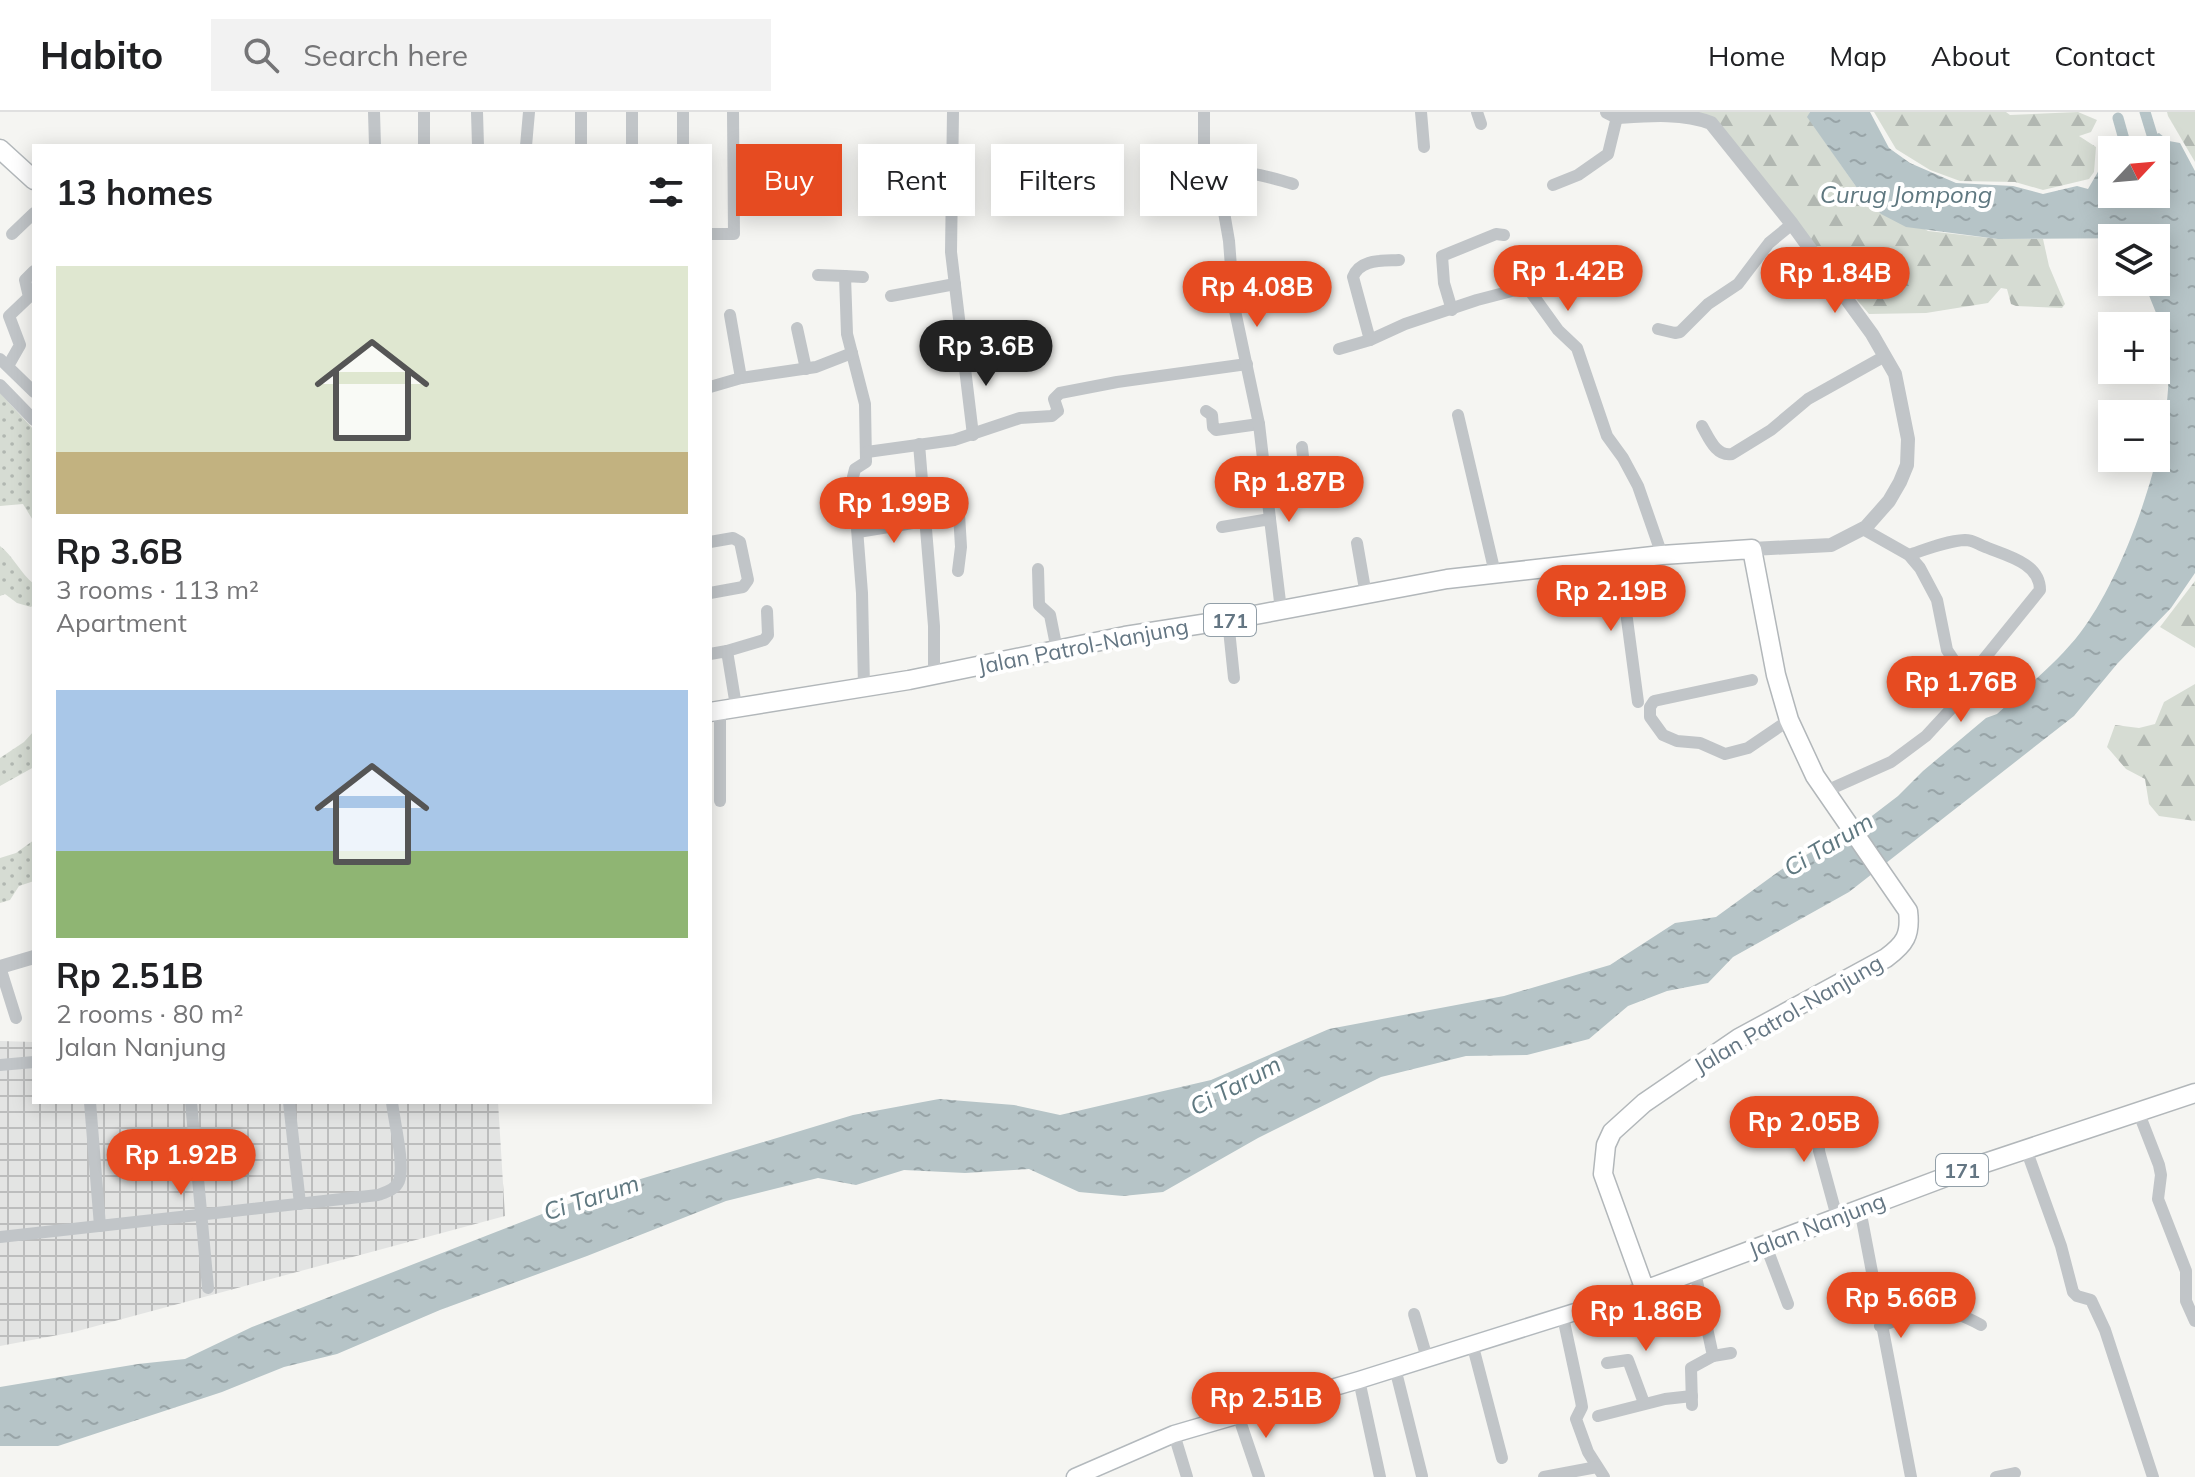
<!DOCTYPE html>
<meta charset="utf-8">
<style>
:root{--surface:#fff;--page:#f2f2f2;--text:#202124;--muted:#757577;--line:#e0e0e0;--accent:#e64b21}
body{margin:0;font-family:Mulish,sans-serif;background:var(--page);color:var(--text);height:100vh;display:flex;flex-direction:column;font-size:30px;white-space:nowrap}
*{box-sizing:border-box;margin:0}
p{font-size:26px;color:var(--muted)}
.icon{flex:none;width:44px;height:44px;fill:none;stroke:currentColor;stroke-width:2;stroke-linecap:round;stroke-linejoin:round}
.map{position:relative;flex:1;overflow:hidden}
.drawer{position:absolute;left:32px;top:32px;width:680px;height:960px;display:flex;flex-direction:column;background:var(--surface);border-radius:0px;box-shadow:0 4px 20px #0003}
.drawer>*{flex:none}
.hud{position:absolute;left:736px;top:32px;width:760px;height:72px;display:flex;gap:16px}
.needle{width:52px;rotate:64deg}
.fabs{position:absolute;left:2098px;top:24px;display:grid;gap:16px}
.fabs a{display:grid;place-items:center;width:72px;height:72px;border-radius:0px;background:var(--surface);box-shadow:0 4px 20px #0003;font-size:40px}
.price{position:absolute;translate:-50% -68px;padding:0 18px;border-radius:28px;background:var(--accent);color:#fff;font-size:26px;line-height:52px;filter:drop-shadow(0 2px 4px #0008)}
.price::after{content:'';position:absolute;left:50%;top:48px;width:24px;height:18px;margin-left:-12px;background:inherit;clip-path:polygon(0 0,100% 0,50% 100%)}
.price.on{background:#222;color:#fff}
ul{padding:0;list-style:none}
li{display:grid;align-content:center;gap:16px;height:424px;padding:0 24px}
li span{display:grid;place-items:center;height:248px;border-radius:0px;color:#555}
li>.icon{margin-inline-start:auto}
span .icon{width:144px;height:144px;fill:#fffc;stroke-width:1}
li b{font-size:34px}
h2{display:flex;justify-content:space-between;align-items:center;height:96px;padding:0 24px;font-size:34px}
.tag{padding:0 28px;border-radius:0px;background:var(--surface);box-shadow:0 4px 20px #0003;font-size:28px;line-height:72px}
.tag.on{background:var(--accent);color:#fff}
header{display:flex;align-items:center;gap:48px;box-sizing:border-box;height:112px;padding:0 40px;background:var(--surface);border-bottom:2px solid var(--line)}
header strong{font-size:38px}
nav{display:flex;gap:44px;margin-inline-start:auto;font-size:28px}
.search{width:560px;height:72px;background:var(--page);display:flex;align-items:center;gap:20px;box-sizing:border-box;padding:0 28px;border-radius:0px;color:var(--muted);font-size:30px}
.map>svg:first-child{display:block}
.industrial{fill:url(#industrial-grid)}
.grass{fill:url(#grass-dots)}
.forest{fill:url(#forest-firs)}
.water{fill:url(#water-ripples)}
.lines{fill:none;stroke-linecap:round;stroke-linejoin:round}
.canal{stroke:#b6c4c7;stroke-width:11}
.secondary-casing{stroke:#b3b9bd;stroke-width:19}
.primary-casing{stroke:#b2b7ba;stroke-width:21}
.minor{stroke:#c1c5c8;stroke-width:12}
.tertiary{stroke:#c1c5c8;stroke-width:14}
.secondary{stroke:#fff;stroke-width:16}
.primary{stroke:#fff;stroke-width:18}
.labels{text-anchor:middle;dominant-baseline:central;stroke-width:8;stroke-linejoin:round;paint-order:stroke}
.shield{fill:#fff;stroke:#929fa8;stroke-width:2}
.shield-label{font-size:20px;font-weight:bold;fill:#647683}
.street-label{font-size:22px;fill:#647683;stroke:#fff}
.water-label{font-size:24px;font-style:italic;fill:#5f7880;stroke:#fff}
</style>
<header>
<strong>Habito</strong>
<div class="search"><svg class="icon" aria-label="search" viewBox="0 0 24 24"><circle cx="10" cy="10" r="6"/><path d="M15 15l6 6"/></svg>Search here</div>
<nav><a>Home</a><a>Map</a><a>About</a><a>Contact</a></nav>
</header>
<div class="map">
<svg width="2195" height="1365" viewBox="0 0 2195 1365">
<defs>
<pattern id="industrial-grid" width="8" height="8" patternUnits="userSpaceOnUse" patternTransform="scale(2)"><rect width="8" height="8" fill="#e3e4e3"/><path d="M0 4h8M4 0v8" fill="none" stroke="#bcbdbd"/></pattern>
<pattern id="grass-dots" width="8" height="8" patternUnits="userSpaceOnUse" patternTransform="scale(2)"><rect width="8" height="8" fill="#d6dcd3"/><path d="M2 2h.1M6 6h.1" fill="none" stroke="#b1b7b1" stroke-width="1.8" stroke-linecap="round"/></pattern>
<pattern id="forest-firs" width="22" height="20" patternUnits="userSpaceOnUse" patternTransform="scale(2)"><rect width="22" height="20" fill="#d6dcd3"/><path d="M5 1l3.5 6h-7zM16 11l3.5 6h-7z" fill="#b1b7b1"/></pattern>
<pattern id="water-ripples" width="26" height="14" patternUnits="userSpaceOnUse" patternTransform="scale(2)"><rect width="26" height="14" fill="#b6c4c7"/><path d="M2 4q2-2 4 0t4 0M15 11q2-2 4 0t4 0" fill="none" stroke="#98a4a7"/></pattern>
</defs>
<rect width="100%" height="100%" fill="#f5f5f2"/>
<polygon class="industrial" points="0,929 34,930 34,990 498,990 505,1104 74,1220 0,1234"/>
<g class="grass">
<polygon points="0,281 34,318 34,410 23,392 0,394"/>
<path d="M0,434C14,445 20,461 34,472V492L31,495L17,491L5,482L0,484Z"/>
<polygon points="34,619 34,655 0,674 0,646 24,630"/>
<polygon points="34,728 34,769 19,774 10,788 0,791 0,746 16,741"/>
</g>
<g class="forest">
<polygon points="1698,0 1810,0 1808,5 1857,76 1928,119 1998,127 2043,127 2049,154 2065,192 2062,196 2016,194 2011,192 2007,177 2001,176 1988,191 1926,201 1869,202"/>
<polygon points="1874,0 2006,0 2010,3 2078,0 2097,8 2091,20 2079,24 2096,35 2094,60 2089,67 2043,78 2015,70 1960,69 1930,58 1896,37"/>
<polygon points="2167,0 2195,0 2195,50 2168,4"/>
<polygon points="2195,469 2195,536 2160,515"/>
<polygon points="2195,572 2195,709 2159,704 2149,692 2145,667 2126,657 2107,635 2115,613 2139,616 2155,612 2164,590"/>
</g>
<path class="water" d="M1810,0H1870L1889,36L1910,51L1956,71L2013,74L2043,82L2077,74L2088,77L2099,58V39L2112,48V82H2156V38H2150V25L2159,21L2169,29L2180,31L2195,59V461L2171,496L2117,552L2074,604L1849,780L1733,845L1708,871L1667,879L1628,894L1589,927L1527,943L1466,944L1381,965L1258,1026L1163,1080L1123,1084L1079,1080L1029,1057L965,1061L904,1058L856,1073L818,1066L726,1089L587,1144L440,1198L337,1242L284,1255L222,1280L58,1334H0V1275L138,1252L185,1247L252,1215L604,1078L853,1003L939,987L1014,993L1060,1003L1211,968L1329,917L1504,884L1610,853L1675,811L1716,805L1785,755L1864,710L1898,684L1923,659L1986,606L1997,602C2025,576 2057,551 2080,521C2127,460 2178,315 2167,240C2164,215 2152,193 2144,170H2156V126L1998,127L1906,115L1881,102L1857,76L1807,5Z"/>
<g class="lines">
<g class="canal">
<polyline points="2145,0 2156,36"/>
<polyline points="2118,6 2127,38"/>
</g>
<defs>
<polyline id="secondary" points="1075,1365 1174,1322 1359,1268 1645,1178"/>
<g id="primary">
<polyline points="0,37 34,68"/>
<path d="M710,600L909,568L1125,524L1228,508L1447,467L1662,443L1752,437L1776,563L1789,608L1815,664L1908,799C1911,823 1905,832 1886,846L1739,926L1644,991L1612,1020L1606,1033L1603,1062L1645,1178L1967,1057L2195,981"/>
</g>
</defs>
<use href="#secondary" class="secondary-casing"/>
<use href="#primary" class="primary-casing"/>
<g class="minor">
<polyline points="374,0 375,34"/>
<polyline points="424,0 424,34"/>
<polyline points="477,0 478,34"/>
<polyline points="581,0 581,34"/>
<polyline points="953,0 951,140 973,323"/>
<polyline points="1204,0 1204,65 1211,71 1220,72"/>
<polyline points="1421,0 1424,35"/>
<polyline points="1477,0 1481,12"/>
<polyline points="526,34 529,0"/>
<polyline points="632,34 632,0"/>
<polyline points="683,34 683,0"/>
<polyline points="734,42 821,42"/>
<polyline points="1553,73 1578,63 1608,42 1617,5"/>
<polyline points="12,122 34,101"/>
<polyline points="710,122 734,122 733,0"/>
<polyline points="818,163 845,164"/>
<polyline points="863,165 845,164 847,222 865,292 866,350 855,357 853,365 862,481 864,575"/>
<polyline points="891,184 955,172"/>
<polyline points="1452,198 1444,171 1442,144 1496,122 1504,123"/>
<polyline points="730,203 741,266"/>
<polyline points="797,216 806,257"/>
<polyline points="1658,217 1675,221 1680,220 1708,192 1738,172 1769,131 1792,112"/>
<path d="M1370,228L1353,165C1360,147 1381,149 1399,148"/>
<polyline points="1339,237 1370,228 1405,212 1477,188 1527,175 1558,218 1577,236 1607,324 1623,346 1638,374 1662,443"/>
<polyline points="0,247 34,280"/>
<polyline points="8,254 20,233 9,204 29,185 25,168 34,159"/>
<polyline points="0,273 34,308"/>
<polyline points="710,275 741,266 816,255 852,241"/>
<polyline points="1206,299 1212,303 1213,315 1216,318 1259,312"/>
<polyline points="1458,303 1495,461"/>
<path d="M1702,314C1709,326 1716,345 1732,342L1771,318L1808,287L1885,244"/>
<polyline points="919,332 934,514 934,562"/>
<polyline points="867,340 954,328 1020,306 1052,304 1058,299 1054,287 1060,281 1117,270 1247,252"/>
<polyline points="1268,385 1307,383 1302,335"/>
<polyline points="924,404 959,402 961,435 958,459"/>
<path d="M1270,407L1259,312L1234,194L1229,129L1220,77L1223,67C1245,55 1271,66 1293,72"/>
<polyline points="1222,415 1270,407 1281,498"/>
<polyline points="1863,417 1909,443 1920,456 1937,488 1947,538 1967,568"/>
<polyline points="858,420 925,409"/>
<polyline points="710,430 733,426 740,430 748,468 743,475 710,481"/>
<polyline points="1357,431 1366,483"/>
<polyline points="1619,447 1638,590"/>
<polyline points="1038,457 1039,493 1050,503 1057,538"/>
<polyline points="1228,508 1234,566"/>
<polyline points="727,539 764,528 768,523 767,499"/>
<polyline points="710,542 727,539 736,594"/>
<polyline points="1752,568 1654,589 1650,595 1650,605 1663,623 1677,629 1700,631 1725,642 1748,636 1789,608"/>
<path d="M1826,679L1891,650L1926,624L1950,598L1967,568L2040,478C2040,450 2004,443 1983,434C1976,431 1973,428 1965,428C1946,429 1927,437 1909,443"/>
<polyline points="720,689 720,598"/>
<polyline points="0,855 16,906"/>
<polyline points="0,953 34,950"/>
<polyline points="90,990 100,1114"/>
<polyline points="191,990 208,1176"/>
<polyline points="289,990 300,1092"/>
<polyline points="1818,992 1819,1039 1837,1105"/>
<polyline points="2138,999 2159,1053 2161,1063 2158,1087 2186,1159 2186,1189 2195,1209"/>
<polyline points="2026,1037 2061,1134 2073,1180 2077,1184 2091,1188 2105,1218 2153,1365"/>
<polyline points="1860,1097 1911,1365"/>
<path d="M0,1125L378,1083C386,1080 395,1078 399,1069C405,1053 394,1009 392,990"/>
<polyline points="1766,1134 1788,1192"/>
<polyline points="1414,1202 1427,1246"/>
<polyline points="1563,1205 1581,1289 1582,1295 1576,1307 1588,1340 1604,1365"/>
<path d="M1880,1214C1925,1199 1937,1189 1981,1213"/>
<polyline points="1472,1231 1502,1346"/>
<polyline points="1713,1244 1731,1241"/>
<polyline points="1607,1251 1628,1248 1644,1291"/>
<polyline points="1395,1256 1422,1364"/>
<polyline points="1359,1268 1380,1365"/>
<polyline points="1692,1293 1691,1256 1713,1244 1695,1160"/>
<polyline points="1238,1303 1259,1365"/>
<polyline points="1598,1304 1665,1287 1692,1284"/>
<polyline points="1174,1322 1187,1365"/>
<polyline points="1544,1365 1597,1355"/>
<polyline points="1996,1365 2015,1361"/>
</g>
<g class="tertiary">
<path d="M1607,0L1617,5C1648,3 1683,0 1711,11L1792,112L1872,222L1895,262L1908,327L1907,353L1900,370L1889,389L1866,415L1831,433L1752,437"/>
<polyline points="0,855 34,845"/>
</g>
<use href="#secondary" class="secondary"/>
<use href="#primary" class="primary"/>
</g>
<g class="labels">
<g class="shield">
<rect x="1204" y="492" width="52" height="32" rx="6"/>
<rect x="1936" y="1042" width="52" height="32" rx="6"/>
</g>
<g class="shield-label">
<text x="1230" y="508">171</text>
<text x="1962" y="1058">171</text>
</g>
<g class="street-label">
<text transform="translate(1083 534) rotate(-11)">Jalan Patrol-Nanjung</text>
<text transform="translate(1788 902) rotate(-30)">Jalan Patrol-Nanjung</text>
<text transform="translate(1817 1113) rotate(-21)">Jalan Nanjung</text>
</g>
<g class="water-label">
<text x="1906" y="82">Curug Jompong</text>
<text transform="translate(1828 732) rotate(-31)">Ci Tarum</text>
<text transform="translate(1235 973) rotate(-28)">Ci Tarum</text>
<text transform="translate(591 1085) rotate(-18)">Ci Tarum</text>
</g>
</g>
</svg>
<div class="fabs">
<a><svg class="needle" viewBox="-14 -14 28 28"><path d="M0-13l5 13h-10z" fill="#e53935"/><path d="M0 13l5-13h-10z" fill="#757577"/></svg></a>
<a><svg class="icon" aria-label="layers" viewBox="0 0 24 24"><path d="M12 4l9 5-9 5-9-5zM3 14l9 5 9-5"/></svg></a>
<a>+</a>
<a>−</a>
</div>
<b class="price" style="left:1568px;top:201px">Rp 1.42B</b>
<b class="price" style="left:1835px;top:203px">Rp 1.84B</b>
<b class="price" style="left:1257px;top:217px">Rp 4.08B</b>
<b class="price on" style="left:986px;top:276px">Rp 3.6B</b>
<b class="price" style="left:1289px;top:412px">Rp 1.87B</b>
<b class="price" style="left:894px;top:433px">Rp 1.99B</b>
<b class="price" style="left:1611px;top:521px">Rp 2.19B</b>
<b class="price" style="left:1961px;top:612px">Rp 1.76B</b>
<b class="price" style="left:1804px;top:1052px">Rp 2.05B</b>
<b class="price" style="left:181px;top:1085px">Rp 1.92B</b>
<b class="price" style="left:1901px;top:1228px">Rp 5.66B</b>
<b class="price" style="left:1646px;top:1241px">Rp 1.86B</b>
<b class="price" style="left:1266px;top:1328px">Rp 2.51B</b>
<div class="hud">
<a class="tag on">Buy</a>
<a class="tag">Rent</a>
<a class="tag">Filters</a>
<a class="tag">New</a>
</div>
<section class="drawer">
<h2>13 homes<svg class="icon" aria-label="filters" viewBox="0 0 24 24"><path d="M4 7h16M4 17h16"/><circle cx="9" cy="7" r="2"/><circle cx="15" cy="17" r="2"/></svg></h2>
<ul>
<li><span style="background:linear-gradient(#dfe7d0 75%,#c2b280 0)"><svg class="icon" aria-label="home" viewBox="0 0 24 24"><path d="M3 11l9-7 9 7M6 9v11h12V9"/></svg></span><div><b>Rp 3.6B</b><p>3 rooms · 113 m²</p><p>Apartment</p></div></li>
<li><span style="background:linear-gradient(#a9c7e8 65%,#8fb573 0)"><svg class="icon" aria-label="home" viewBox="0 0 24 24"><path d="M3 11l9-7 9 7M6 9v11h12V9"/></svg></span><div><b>Rp 2.51B</b><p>2 rooms · 80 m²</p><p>Jalan Nanjung</p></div></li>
</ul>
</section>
</div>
